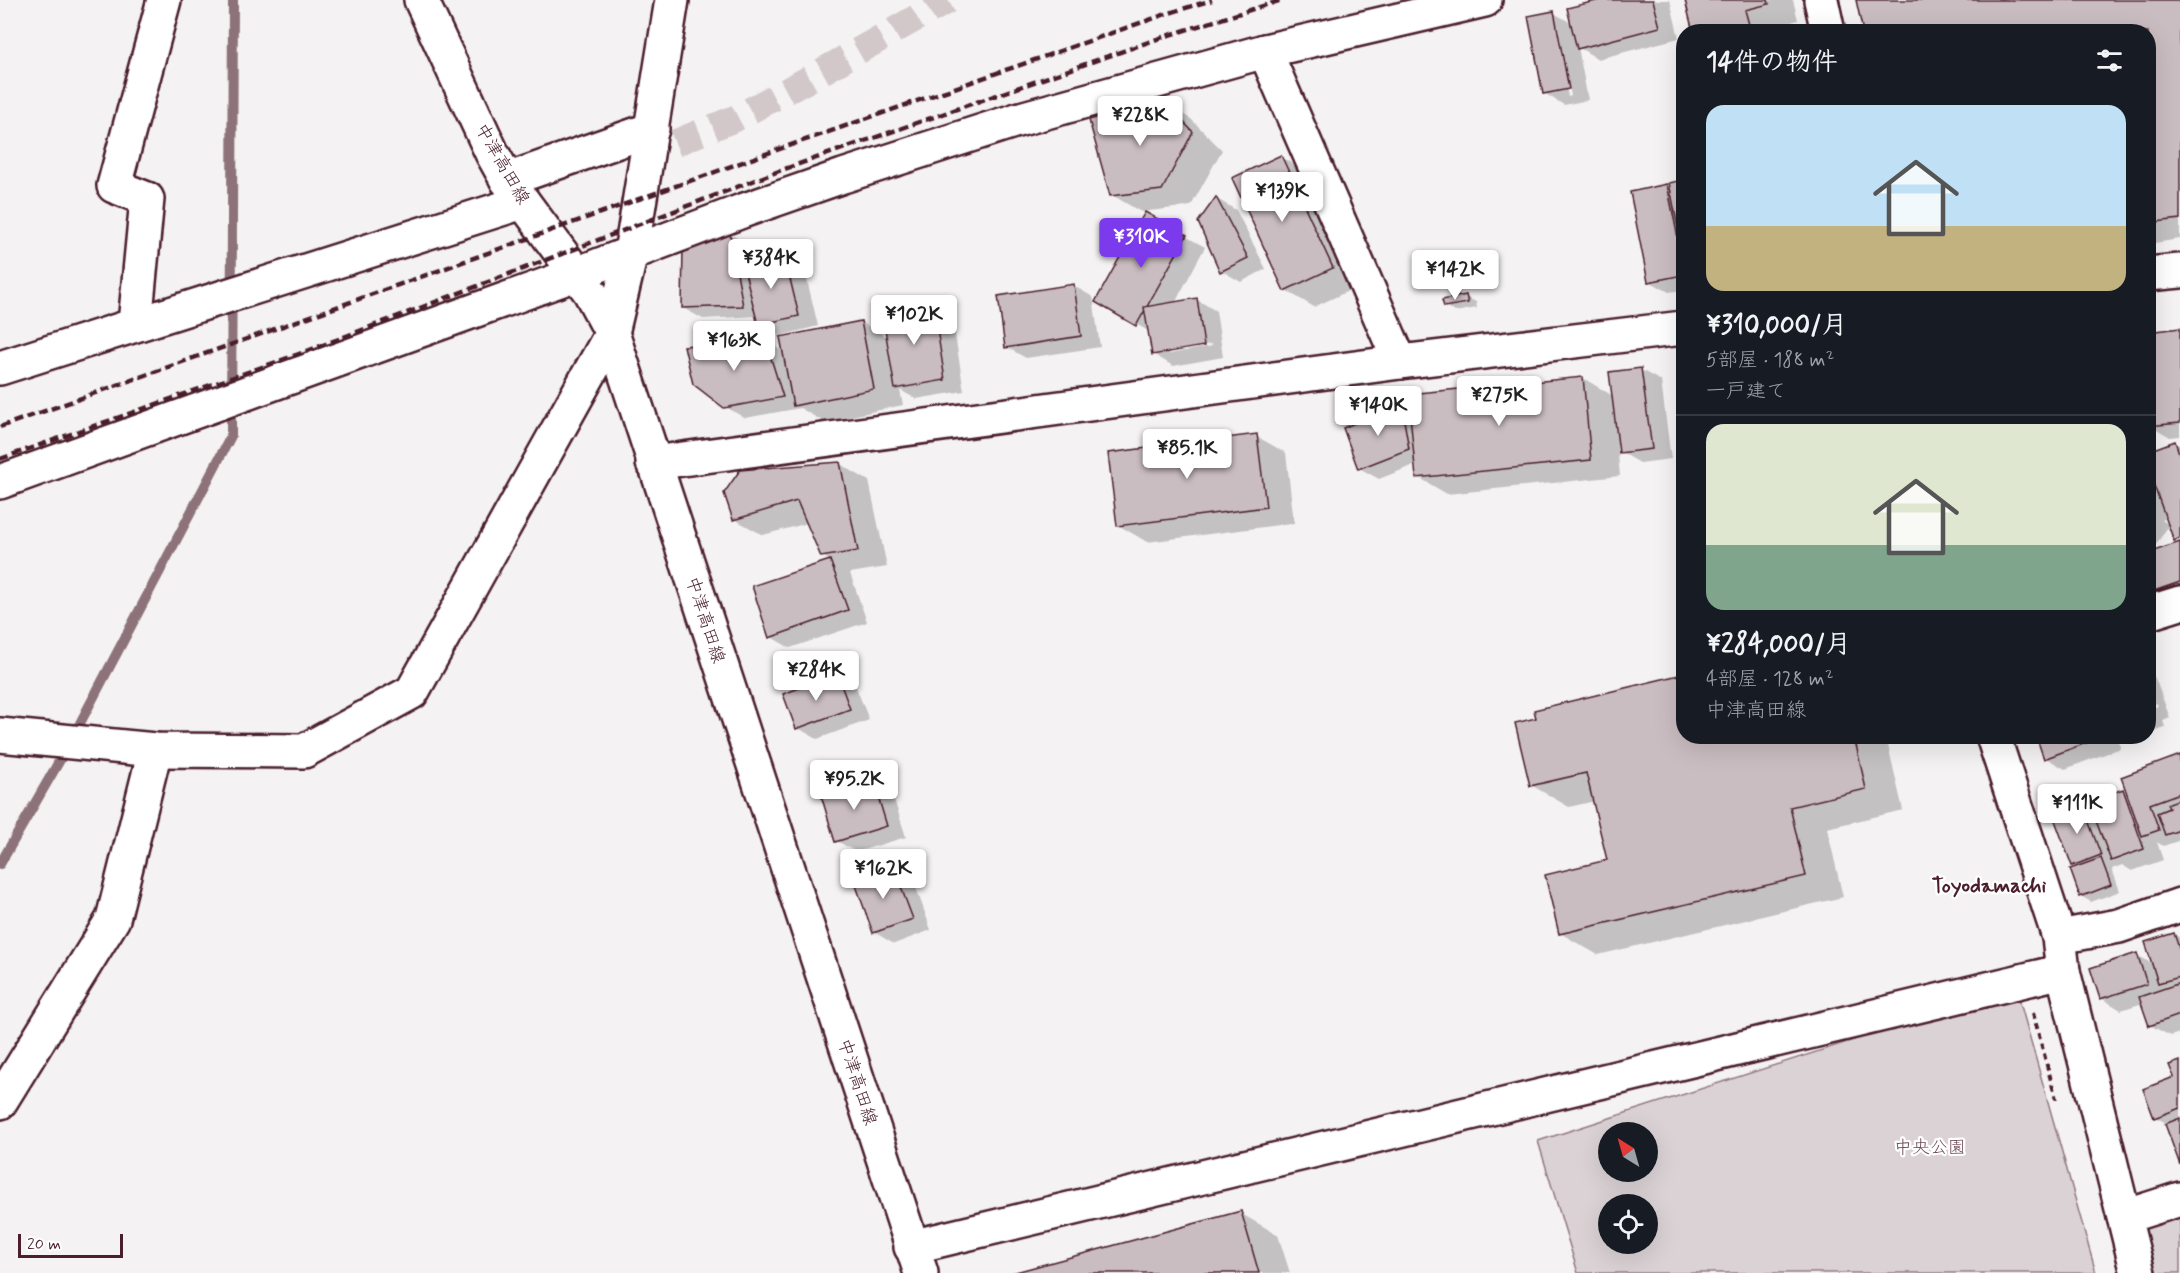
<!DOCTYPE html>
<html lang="ja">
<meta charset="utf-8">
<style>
:root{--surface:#171b24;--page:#242831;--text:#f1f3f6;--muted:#9ea1a6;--line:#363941;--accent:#7c3aed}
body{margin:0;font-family:Mynerve,"Klee One",sans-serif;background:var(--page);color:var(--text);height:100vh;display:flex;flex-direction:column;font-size:22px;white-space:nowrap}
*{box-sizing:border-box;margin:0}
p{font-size:20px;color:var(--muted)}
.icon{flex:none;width:33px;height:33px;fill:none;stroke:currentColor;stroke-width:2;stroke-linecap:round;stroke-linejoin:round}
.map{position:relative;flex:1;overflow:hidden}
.sheet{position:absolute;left:1676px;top:24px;width:480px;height:720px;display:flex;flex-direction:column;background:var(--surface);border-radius:24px;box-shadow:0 6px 24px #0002}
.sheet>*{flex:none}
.needle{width:39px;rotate:323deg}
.buttons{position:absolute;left:1598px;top:1122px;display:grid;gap:12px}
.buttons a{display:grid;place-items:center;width:60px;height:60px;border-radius:50%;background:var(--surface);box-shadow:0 6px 24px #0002;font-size:30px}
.scale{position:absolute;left:18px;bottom:15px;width:105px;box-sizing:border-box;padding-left:6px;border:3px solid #4a1f2b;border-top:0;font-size:16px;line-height:21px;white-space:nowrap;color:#4a1f2b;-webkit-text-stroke:4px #fff;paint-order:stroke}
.price{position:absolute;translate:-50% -51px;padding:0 14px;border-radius:6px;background:#fff;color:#222;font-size:20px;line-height:39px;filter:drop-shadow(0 2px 3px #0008)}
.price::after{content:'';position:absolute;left:50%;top:36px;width:18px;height:14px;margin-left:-9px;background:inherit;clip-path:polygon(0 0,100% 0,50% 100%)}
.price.selected{background:var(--accent);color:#fff}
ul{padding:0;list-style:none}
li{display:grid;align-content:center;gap:12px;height:318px;padding:0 30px}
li+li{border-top:2px solid var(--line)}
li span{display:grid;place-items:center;height:186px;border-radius:18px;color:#555}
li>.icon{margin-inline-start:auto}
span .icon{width:108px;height:108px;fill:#fffc;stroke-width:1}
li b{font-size:26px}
h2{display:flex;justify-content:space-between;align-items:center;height:72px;padding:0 30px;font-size:26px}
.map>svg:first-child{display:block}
.green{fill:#dbd2d5;stroke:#927880;stroke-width:1.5;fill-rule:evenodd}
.shadow{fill:#0003;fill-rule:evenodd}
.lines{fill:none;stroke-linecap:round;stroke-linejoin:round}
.stream{stroke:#8d727a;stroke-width:10}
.building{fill:#cabdc1;stroke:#4a1f2b;stroke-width:1.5}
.pedestrian-tunnel{stroke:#d2c8ca;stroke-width:27;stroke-dasharray:27 14;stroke-linecap:butt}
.minor-casing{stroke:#4a1f2b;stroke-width:38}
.tertiary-casing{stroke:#4a1f2b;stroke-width:38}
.primary-casing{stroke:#4a1f2b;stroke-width:38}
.path{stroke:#4a1f2b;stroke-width:4;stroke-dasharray:6 4.5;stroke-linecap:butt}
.minor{stroke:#fff;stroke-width:33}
.tertiary{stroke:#fff;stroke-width:33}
.primary{stroke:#fff;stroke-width:33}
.rail{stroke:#4a1f2b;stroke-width:4.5;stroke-dasharray:9 4.5;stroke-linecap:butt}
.labels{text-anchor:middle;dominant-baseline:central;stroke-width:4.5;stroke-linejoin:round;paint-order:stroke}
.street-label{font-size:18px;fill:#4a1f2b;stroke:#fff}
.park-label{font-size:18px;fill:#6e4c56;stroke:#fff}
.quarter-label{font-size:21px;font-weight:bold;fill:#4a1f2b;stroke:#fff}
</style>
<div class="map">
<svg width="2180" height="1273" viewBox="0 0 2180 1273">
<rect width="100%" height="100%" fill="#f4f2f2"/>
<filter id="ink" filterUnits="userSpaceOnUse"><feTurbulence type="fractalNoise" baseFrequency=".0167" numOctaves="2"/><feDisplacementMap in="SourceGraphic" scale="12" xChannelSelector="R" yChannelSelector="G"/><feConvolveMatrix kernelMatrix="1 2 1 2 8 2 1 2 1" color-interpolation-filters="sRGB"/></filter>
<g filter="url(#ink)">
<g class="green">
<path d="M2016,988L2096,1273H1578L1538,1141ZM1608,1132H1647V1172H1608ZM1608,1204H1647V1244H1608Z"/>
<polygon points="2180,1217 2180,1273 2150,1273 2137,1230"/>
</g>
<g class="shadow">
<path d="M1606,0H1670L1679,38L1598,59L1578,47L1588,100L1564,105L1544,93L1554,13L1573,24ZM1555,25H1558L1571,96L1568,97Z"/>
<polygon points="1686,0 1793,0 1798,20 1774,27 1775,32 1695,32"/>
<polygon points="1857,0 2180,0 2180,239 2148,244 2148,32"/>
<polygon points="1162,102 1191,119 1222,150 1191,206 1141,212 1112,195"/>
<polygon points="1281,157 1311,174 1361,285 1314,307 1285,290"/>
<polygon points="1683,182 1683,290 1669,292 1649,281 1667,186 1672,188"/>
<polygon points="1217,199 1236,210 1266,269 1241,282 1222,271"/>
<path d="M1145,214L1205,247L1175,303L1196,299L1216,311L1223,357L1173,366L1153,354L1150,332L1097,302ZM1211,344L1212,346L1169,354V351Z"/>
<polygon points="730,234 750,246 753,263 784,255 804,267 818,326 783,335 783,338 861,322 888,338 932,305 952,316 964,391 916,399 900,390 903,405 824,422 800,408 745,418 724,406 765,341 784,352 781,336 760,325 758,316 703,319 683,308"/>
<polygon points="1074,286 1093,297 1100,347 1026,358 1006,347"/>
<polygon points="1466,297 1476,302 1477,308 1455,312 1445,306"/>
<polygon points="2180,329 2180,436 2170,437 2150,425 2148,378"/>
<polygon points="1641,370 1661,381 1671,459 1640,463 1621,452 1619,444 1617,444 1620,476 1447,494 1418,477 1417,464 1379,479 1359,468 1401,405 1411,411 1583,378 1613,396"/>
<polygon points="1256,436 1286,453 1294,523 1147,542 1118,525"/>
<polygon points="2148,436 2152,451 2174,442 2180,446 2180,542 2175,540 2166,515 2162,520 2169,525 2149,555 2180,543 2180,600 2148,597 2148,479 2155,484 2148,464"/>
<polygon points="840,464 869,481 887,567 850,573 867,622 790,648 771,637 754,587 831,561 822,556 808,523 763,535 734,519"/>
<polygon points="2148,674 2155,678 2170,718 2163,721 2165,727 2148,733 2148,710 2158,706 2157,703 2148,707"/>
<polygon points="837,676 856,687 869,720 817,739 798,728"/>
<polygon points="1683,676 1683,736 1879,736 1887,741 1903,810 1827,828 1843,897 1598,955 1560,933 1609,862 1595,801 1569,807 1531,785"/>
<polygon points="2040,736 2139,736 2124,742 2118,738 2121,748 2065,769 2046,758"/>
<polygon points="2180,757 2180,838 2178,839 2178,841 2163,846 2157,842 2163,860 2132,871 2122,865 2112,869 2120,891 2091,902 2081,896 2078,868 2073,865 2082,806 2095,813 2123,791 2129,795"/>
<polygon points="873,781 892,793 906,837 856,852 837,841"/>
<polygon points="893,867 913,879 931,930 894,944 874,932"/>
<polygon points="2174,934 2180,938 2180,1033 2170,1036 2150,1025 2143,1003 2121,1010 2101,998 2137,955 2154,965"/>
<polygon points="2180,1062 2180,1161 2168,1124 2155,1117 2176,1078"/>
<polygon points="1240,1213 1278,1235 1290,1273 1018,1273"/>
</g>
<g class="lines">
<polyline class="stream" points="0,864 68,746 231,436 233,0"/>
</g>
<g class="building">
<polygon points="1600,0 1653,0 1660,27 1577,49 1567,8"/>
<polygon points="1685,0 1768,0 1769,4 1745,10 1751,32 1693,32"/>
<polygon points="1856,0 2180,0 2180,219 2148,223 2148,32 1863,32"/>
<polygon points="1554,11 1569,89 1543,94 1528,16"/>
<polygon points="1162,100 1193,132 1162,190 1110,196 1089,120"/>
<polygon points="1281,155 1333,268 1284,291 1232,178"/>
<polygon points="1683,180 1683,252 1669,183"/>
<polygon points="1667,184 1683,263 1683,275 1648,282 1630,192"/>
<polygon points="1216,197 1248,258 1220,272 1198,222"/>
<polygon points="1145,212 1187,235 1136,326 1095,302"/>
<polygon points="730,233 743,306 682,308 683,248"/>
<polygon points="784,254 799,316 758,325 743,264"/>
<polygon points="1074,284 1081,336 1005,348 998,296"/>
<polygon points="1466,295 1468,303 1444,307 1442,300"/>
<polygon points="1197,298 1204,346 1152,355 1144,307"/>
<polygon points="933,303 945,380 895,389 882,311"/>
<polygon points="861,321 874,389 793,406 780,337"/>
<polygon points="2180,328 2180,423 2148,426 2148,332"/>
<polygon points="765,339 783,397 724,408 693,384 684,346"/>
<polygon points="1641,368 1652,449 1619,453 1609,372"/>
<polygon points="1583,377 1591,460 1416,478 1408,394"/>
<polygon points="1401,403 1409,449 1358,469 1343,428"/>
<polygon points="1257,434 1266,507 1117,526 1108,453"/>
<polygon points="2175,441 2180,456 2180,538 2174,541 2148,469 2148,451"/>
<polygon points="840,462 858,551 821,557 797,501 733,520 724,493 740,470"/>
<polygon points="2180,542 2180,582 2148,593 2148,553"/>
<polygon points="830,560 848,610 769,638 752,586"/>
<polygon points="837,674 850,709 796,729 783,694"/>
<polygon points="1683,674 1683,736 1854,736 1866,789 1790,807 1806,876 1559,934 1545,875 1607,860 1586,773 1530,786 1515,723 1536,718 1534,710"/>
<polygon points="2036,736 2102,736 2102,737 2044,759"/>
<polygon points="2180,755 2180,793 2150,804 2159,830 2142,836 2121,777"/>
<polygon points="873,780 887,826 835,842 821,795"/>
<polygon points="2123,789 2144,849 2111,861 2089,802"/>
<polygon points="2180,799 2180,830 2165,835 2157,813 2169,808 2167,804"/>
<polygon points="2082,804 2101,855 2072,866 2053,815"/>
<polygon points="2101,858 2111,885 2080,897 2070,869"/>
<polygon points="893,866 913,919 873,933 854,880"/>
<polygon points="2174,933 2180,951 2180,977 2158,983 2145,942"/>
<polygon points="2137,953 2147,984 2100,999 2090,968"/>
<polygon points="2180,983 2180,1015 2149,1026 2139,997"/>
<polygon points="2180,1061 2180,1108 2154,1118 2143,1089 2174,1077 2169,1065"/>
<polygon points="2180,1118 2180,1165 2165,1124"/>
<polygon points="1241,1211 1259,1273 1012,1273"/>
</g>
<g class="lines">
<polyline class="pedestrian-tunnel" points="675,143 736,118 807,80 948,0"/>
<defs>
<g id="minor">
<polyline points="1821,0 1828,32"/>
<polyline points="1265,51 1400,362"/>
<polyline points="507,180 652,129"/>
<polyline points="135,324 147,199 114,186 164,0"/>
<polyline points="0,368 523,202"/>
<polyline points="0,482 576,274 742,211 843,176 1017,120 1265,51 1485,0"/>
<polyline points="2148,613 2180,603"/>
<polyline points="0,735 155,750 304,751 412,692 612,333 631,253 672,0"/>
<polyline points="1993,736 2059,937 2063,971 2138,1273"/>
<polyline points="2059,937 2119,926 2180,905"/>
<polyline points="0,1102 113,919 155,750"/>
<polyline points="2124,1217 2180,1199"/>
</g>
<g id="tertiary">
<polyline points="2148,274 2180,271"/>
<polyline points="653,463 1400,362 1683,328"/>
<polyline points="911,1247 2063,971"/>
</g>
<polyline id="primary" points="421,0 492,153 507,180 590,292 612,333 921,1273"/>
</defs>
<use href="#minor" class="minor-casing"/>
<use href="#tertiary" class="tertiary-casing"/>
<use href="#primary" class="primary-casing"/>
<polyline class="path" points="2033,1013 2056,1099"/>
<use href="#minor" class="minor"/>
<use href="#tertiary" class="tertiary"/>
<use href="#primary" class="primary"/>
<g class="rail">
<polyline points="0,427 771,152 1166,14 1212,0"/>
<polyline points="0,459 302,353 779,171 1166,36 1282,0"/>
</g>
</g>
</g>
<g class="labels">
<g class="street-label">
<text transform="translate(502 164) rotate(60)">中津高田線</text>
<text transform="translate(705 620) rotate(72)">中津高田線</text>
<text transform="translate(857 1082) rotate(72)">中津高田線</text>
</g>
<g class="park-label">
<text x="1930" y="1148">中央公園</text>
</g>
<g class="quarter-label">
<text x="1989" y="886">Toyodamachi</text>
</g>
</g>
</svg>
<div class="buttons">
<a><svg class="needle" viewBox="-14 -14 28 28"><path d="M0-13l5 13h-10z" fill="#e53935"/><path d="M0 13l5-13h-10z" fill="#9ea1a6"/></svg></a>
<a><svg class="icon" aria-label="locate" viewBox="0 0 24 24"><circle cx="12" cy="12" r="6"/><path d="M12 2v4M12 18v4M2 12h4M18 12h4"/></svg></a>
</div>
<div class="scale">20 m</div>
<b class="price" style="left:1140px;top:147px">¥228K</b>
<b class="price" style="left:1282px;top:223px">¥139K</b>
<b class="price selected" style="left:1141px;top:269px">¥310K</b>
<b class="price" style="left:771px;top:290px">¥384K</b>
<b class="price" style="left:1455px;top:301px">¥142K</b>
<b class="price" style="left:914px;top:346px">¥102K</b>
<b class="price" style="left:734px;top:372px">¥163K</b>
<b class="price" style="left:1499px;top:427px">¥275K</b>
<b class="price" style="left:1378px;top:437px">¥140K</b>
<b class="price" style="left:1187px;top:480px">¥85.1K</b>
<b class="price" style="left:816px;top:702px">¥284K</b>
<b class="price" style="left:854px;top:811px">¥95.2K</b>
<b class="price" style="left:2077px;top:835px">¥111K</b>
<b class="price" style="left:883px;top:900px">¥162K</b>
<section class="sheet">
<h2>14件の物件<svg class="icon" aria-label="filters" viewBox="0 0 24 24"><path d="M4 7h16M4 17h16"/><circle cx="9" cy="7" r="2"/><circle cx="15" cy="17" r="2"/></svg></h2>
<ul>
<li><span style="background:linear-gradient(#bfe0f5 65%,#c2b280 0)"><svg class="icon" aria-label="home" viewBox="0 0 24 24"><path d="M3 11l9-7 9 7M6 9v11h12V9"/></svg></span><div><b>¥310,000/月</b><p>5部屋 · 188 m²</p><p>一戸建て</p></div></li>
<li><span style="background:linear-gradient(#dfe7d0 65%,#7fa58c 0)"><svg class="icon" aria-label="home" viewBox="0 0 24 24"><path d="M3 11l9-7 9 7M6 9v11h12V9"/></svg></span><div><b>¥284,000/月</b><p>4部屋 · 128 m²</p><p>中津高田線</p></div></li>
</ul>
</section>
</div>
